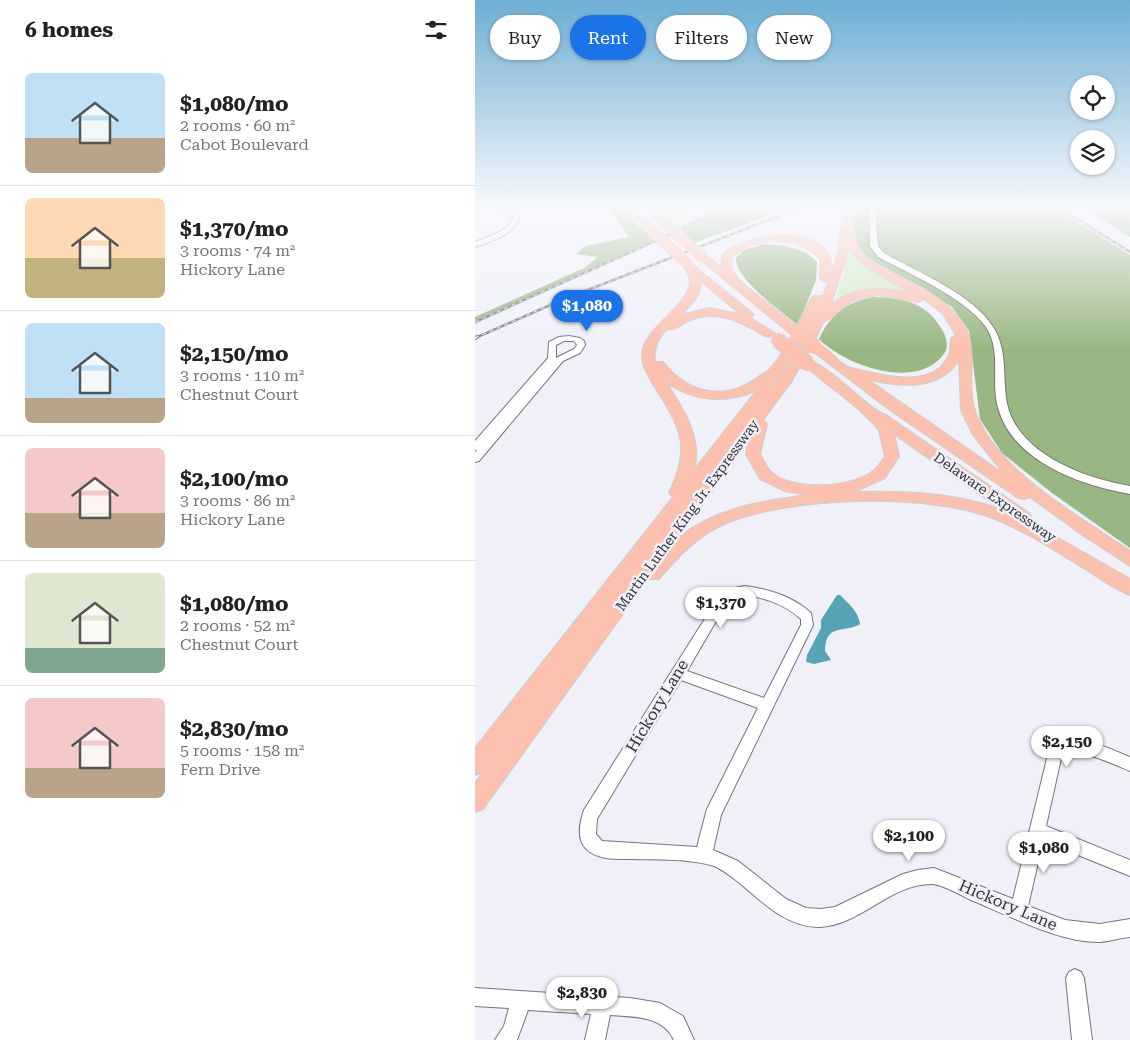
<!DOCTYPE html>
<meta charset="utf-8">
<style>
:root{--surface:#fff;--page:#f6f6f6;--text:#222;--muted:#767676;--line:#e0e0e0;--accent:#1a73e8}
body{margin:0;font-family:"Roboto Serif",serif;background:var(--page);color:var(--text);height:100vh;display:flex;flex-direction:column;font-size:19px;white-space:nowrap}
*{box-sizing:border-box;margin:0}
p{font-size:16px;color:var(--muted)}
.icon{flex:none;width:28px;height:28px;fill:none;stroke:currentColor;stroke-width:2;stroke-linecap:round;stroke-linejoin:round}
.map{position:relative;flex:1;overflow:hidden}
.sheet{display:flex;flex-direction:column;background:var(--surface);width:475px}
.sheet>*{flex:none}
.hud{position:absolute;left:15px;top:15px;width:475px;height:45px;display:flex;gap:10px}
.buttons{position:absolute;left:595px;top:75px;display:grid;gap:10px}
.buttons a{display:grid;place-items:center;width:45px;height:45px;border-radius:50%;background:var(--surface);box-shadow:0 1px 4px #0004;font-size:25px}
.price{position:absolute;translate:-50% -42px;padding:0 11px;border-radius:18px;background:#fff;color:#222;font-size:16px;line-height:32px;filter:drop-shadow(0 1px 2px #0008)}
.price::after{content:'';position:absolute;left:50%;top:30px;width:15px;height:11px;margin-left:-8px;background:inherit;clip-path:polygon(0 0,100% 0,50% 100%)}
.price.active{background:var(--accent);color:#fff}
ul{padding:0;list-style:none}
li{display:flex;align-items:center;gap:15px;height:125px;padding:0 25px}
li+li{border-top:1px solid var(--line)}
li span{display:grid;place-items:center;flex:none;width:140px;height:100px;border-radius:8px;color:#555}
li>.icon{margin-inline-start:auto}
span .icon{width:60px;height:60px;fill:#fffc;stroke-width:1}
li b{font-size:21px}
h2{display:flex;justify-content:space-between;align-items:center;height:60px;padding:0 25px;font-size:21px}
.chip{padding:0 18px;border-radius:22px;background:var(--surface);box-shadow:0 1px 4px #0004;font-size:18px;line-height:45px}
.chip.active{background:var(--accent);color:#fff}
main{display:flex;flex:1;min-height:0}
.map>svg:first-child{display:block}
.green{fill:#d5ecc4}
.forest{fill:#99b782}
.water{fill:#56a5b4}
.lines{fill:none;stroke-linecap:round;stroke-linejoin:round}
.minor-casing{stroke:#74757d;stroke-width:2}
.highway-casing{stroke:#cececf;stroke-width:2}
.minor{fill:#fff;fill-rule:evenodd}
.highway{fill:#fcc0ae;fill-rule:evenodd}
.rail-far1-casing{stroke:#7f7f85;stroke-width:2.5}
.rail-casing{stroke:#7f7f85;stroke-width:4}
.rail-far1{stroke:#f0f0f9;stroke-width:1;stroke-dasharray:4;stroke-linecap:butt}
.rail{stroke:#f0f0f9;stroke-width:2;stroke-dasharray:5;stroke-linecap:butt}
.highway-bridge-far1-casing{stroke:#cececf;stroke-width:12;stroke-linecap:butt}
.highway-bridge-casing{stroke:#cececf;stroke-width:16;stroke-linecap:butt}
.highway-bridge-far1{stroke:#fcc0ae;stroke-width:11}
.highway-bridge{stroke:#fcc0ae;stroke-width:14}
.labels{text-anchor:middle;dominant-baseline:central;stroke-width:5;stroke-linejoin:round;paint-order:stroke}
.street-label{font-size:14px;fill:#323336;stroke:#f0f0f9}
.near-street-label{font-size:16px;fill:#323336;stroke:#f0f0f9}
</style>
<main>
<section class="sheet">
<h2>6 homes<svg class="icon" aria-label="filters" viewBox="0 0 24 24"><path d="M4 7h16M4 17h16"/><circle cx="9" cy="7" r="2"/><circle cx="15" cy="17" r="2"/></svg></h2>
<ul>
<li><span style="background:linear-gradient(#bfe0f5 65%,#b9a48a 0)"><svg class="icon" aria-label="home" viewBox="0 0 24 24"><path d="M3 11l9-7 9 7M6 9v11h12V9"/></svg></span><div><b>$1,080/mo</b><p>2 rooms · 60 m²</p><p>Cabot Boulevard</p></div></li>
<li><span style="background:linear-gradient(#ffd9b3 60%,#c2b280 0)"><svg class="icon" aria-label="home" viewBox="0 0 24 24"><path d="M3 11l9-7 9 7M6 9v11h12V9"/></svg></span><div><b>$1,370/mo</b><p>3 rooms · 74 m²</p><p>Hickory Lane</p></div></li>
<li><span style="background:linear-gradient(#bfe0f5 75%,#b9a48a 0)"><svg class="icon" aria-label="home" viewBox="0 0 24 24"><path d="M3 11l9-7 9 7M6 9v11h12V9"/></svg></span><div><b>$2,150/mo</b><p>3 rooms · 110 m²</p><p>Chestnut Court</p></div></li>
<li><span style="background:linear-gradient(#f6c9c9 65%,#b9a48a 0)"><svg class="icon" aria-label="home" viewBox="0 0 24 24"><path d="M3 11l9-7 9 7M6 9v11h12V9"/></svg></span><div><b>$2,100/mo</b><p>3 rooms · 86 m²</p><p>Hickory Lane</p></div></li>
<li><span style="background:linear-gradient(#dfe7d0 75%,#7fa58c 0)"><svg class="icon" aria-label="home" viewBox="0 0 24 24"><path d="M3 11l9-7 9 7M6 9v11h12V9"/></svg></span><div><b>$1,080/mo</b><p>2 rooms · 52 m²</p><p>Chestnut Court</p></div></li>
<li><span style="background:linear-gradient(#f6c9c9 70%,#b9a48a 0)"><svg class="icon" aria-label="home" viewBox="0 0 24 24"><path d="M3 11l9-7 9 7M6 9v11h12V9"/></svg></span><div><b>$2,830/mo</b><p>5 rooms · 158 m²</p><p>Fern Drive</p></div></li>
</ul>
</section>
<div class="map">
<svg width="655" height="1040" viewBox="0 0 655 1040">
<rect width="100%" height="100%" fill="#f0f0f9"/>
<g class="green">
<polygon points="178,205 233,206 205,223 205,226 209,226 202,229"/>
<polygon points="376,248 454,301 437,295 409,291 361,298"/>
</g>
<g class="forest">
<polygon points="132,205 146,205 158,221 180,240 0,321 0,317 109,268 123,257 101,254 111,246 154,237"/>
<path d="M291,205H322L219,243L205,231C227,220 255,197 279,211Z"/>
<polygon points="380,205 575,205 655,255 655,548 577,493 527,453 505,419 494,331 477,307 402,264 387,253 378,230"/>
<polygon points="603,205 655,205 655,237"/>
<path d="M290,244C308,245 330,248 342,262L341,280L323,325C308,313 259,278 261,258L269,250Z"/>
<path d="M399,297C431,298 453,303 469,333C472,341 474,348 468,355C441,391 369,365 344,339C355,315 372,301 399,297Z"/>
</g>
<path class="water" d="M362,595H365C373,603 384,612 385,624C369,634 351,622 350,651L356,660L339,664L331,662L332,655L346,628V620Z"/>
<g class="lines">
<defs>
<g id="minor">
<path d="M5,205C17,205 36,205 45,214C43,233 16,242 0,247V242C13,236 36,231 39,215Z"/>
<path d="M394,205H400L403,246L409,253C441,271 499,295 518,327C532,348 528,373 531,397C537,452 608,478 655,486V494C603,485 530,459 521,398C518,375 525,348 511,327C490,298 435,274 403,257L395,246Z"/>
<path d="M94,336L105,338L109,341L110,345L105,353L88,361L4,461L0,462V452L2,450H0V441L73,358L74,342L84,337ZM89,341H99L102,345L99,349L81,358V345Z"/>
<path d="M270,586C293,589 319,597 336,613L338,625L246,815L238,850L263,861L311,899L331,908L346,909L360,907L428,874L443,870L459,868L538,899L574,750C586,723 636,750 655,757V771C640,765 601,746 587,754L571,826L655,860V876L568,841L553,906L590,920L625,924L655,919V937C645,938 635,941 625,942C585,943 533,915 496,900C486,895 468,885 458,884C416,883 386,925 345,927C314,928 289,904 267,885C258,878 249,870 239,866C213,858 182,860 156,859C142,859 127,860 115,852C101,843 104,824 109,810L243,598L254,589ZM262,596C283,594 310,604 326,619V625L289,698L212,671L251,604ZM206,680L283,708L232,809L222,847L127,841L121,834L122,819Z"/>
<polygon points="600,969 606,972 609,978 617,1040 597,1040 591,978 594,972"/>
<path d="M0,988L155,998L185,1003L208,1016L219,1040H199C187,1015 159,1017 135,1015L130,1040H110L116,1014L53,1010L42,1040H20L29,1026L34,1008L0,1006Z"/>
</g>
<g id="highway">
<polygon points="148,205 158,205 179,228 179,232 173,232"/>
<polygon points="167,205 177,205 193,221 193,225 187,225"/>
<polygon points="262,205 282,205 277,208 263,208"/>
<path d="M370,205H380C378,225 376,241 391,257C421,278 461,289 485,319C506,346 490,381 500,411C522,472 604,516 655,551V566L606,534L555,497L549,499L543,498L412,408L335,349L316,382L288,420L292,424L285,454C288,459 291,467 295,471C315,492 377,488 398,471C403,468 406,461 410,456L404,431L399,424L380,406L327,364L328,361C348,356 392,410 411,415L554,513L556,517L553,521L655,579V595C640,590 626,579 612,570C582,552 552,532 520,519C453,492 312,496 247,525C222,536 202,558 184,579H173L8,809L0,812V783L155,578L8,772L0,775V748L198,497L194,493C218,445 204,426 178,384C173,375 167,366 167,356C167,324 226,302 213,274C211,269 207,265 205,261L210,258L214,259L218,265L277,313L279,315L275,318L300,333L294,337L290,336C266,322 240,308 213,321C206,324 201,331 192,329C183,338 178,349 180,362H188C214,395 252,402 286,375C289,373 293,372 295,369C314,348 323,319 338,296H346L348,298L331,332L292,395C318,360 339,321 354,281L350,282L345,279V259C324,235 281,236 257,257L256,268L267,283L319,324L321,327L319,330H311L222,257L223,255H231L246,267L248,254C271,234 339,223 355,258C357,263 355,272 355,278L363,252ZM374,250L394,269L441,295C412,286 382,286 356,304ZM226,281L265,314L234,308L206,315C215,306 227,295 226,281ZM405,295L443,302L449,299L468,314L481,335L476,338C475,344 476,352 473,357C457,391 403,374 376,368C362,365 353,343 338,344L349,321C357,320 363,310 371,305C381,298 393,296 405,295ZM484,360L486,410L498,435L529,474L392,379C423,387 465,391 484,360ZM191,382C218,402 252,404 282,390L219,470C228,437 208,409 191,382ZM419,434L525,509C478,492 428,491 379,492L410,478L424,456ZM274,440L271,454L285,479L310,491L333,495C286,501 240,508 203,538Z"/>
</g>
</defs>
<use href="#minor" class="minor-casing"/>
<use href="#highway" class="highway-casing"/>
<use href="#minor" class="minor"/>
<use href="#highway" class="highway"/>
<defs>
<g id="rail-far1">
<polyline points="580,205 655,252"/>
<polyline points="0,322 196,234 251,205"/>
<polyline points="0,338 89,299 333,205"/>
</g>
<polyline id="rail" points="0,338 2,337"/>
</defs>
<use href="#rail-far1" class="rail-far1-casing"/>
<use href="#rail" class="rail-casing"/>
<use href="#rail-far1" class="rail-far1"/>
<use href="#rail" class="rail"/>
<defs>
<g id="highway-bridge-far1">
<polyline points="235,205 266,206"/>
<polyline points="190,223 227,257"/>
<polyline points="176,230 210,261"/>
<polyline points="315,327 329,338"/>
</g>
<g id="highway-bridge">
<polyline points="327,337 340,347"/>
<polyline points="303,340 333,364"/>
</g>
</defs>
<use href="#highway-bridge-far1" class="highway-bridge-far1-casing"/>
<use href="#highway-bridge" class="highway-bridge-casing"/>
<use href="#highway-bridge-far1" class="highway-bridge-far1"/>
<use href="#highway-bridge" class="highway-bridge"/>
</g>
<linearGradient id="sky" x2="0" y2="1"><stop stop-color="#6daed3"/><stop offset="0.59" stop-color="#f8f8fc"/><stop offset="1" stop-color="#f8f8fc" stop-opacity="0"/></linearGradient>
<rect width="655" height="350" fill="url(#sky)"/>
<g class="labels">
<g class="street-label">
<text transform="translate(520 497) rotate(35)">Delaware Expressway</text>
<text transform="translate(212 515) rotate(-54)">Martin Luther King Jr. Expressway</text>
</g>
<g class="near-street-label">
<text transform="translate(182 706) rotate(-59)">Hickory Lane</text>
<text transform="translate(533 905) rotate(23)">Hickory Lane</text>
</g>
</g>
</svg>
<div class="buttons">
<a><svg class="icon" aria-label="locate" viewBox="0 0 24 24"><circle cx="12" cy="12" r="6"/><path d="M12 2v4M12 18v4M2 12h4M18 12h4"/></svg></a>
<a><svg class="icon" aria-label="layers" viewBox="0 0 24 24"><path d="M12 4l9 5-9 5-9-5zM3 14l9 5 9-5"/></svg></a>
</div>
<b class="price active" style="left:112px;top:332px">$1,080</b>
<b class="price" style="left:246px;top:629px">$1,370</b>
<b class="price" style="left:592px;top:768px">$2,150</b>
<b class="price" style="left:434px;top:862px">$2,100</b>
<b class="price" style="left:569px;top:874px">$1,080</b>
<b class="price" style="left:107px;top:1019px">$2,830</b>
<div class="hud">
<a class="chip">Buy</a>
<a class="chip active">Rent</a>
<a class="chip">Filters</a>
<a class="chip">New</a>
</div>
</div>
</main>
